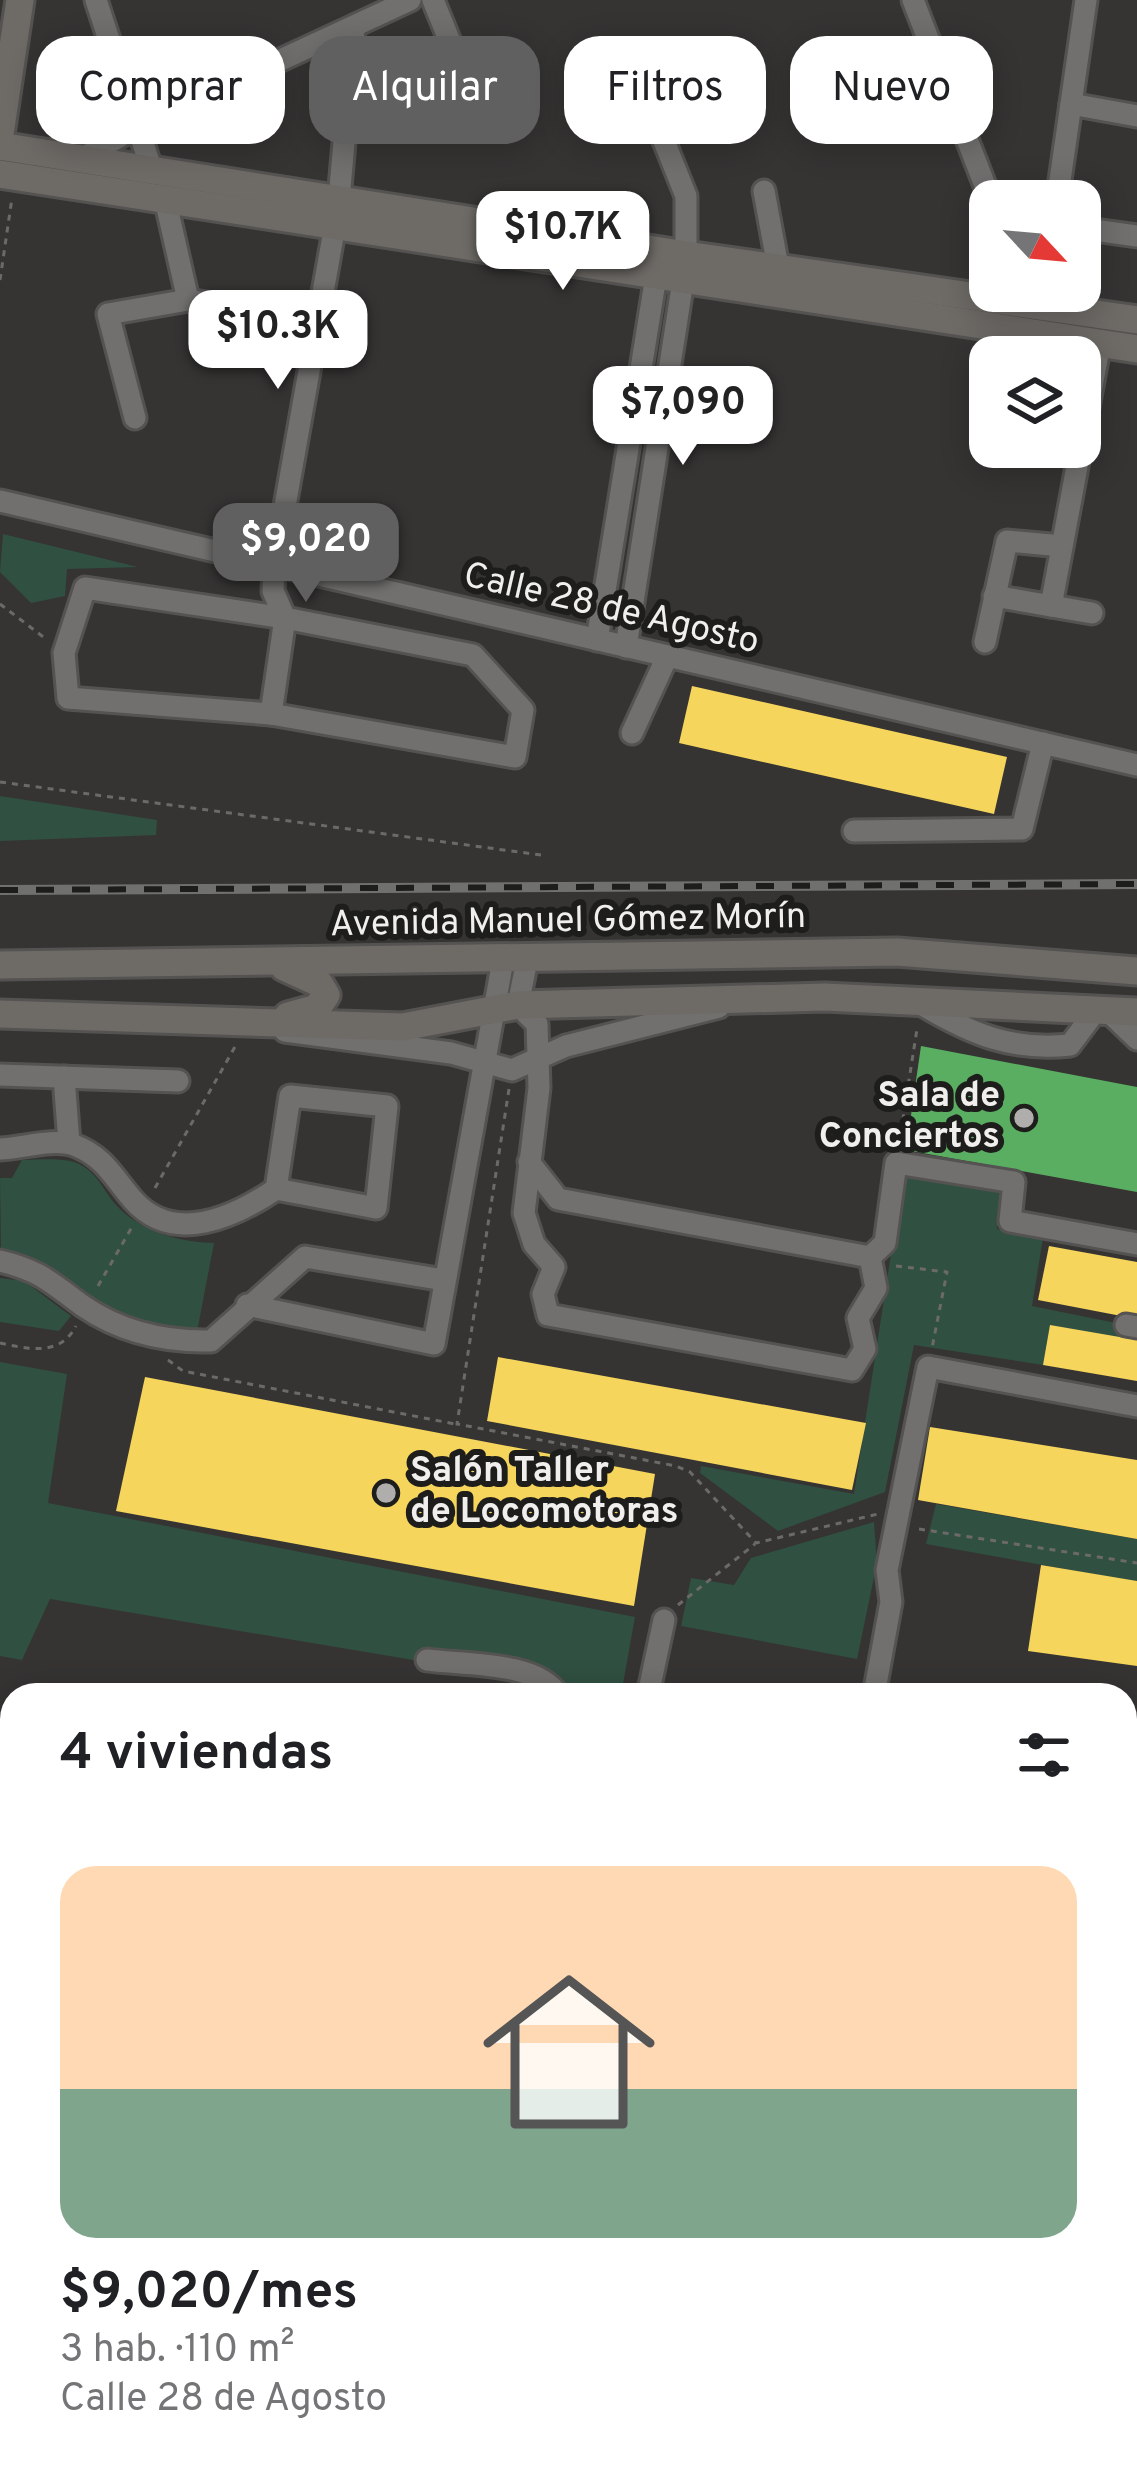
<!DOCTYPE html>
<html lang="es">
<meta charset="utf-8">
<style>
:root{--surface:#fff;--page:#f2f2f2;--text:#202124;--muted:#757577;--accent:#606061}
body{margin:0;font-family:Overpass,sans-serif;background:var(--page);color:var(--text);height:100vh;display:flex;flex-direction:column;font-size:45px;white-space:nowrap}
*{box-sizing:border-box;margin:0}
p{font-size:39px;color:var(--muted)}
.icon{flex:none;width:66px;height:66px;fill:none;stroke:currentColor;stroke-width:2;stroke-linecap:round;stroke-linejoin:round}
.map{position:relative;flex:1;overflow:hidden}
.panel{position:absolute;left:0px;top:1683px;width:1137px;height:807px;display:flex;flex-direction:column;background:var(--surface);border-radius:36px 36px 0 0;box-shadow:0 6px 30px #0003}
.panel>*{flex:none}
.guide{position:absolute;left:36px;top:36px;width:1065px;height:108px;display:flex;gap:24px}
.needle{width:78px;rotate:116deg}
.controls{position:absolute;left:969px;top:180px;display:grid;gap:24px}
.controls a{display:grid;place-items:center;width:132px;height:132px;border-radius:24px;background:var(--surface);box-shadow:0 6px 30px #0003;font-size:60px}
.price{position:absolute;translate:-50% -102px;padding:0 27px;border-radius:24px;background:#fff;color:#222;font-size:39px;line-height:78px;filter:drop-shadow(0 3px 6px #0008)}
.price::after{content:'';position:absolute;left:50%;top:72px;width:36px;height:27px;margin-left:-18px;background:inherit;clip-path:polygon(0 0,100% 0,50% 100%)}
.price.on{background:var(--accent);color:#fff}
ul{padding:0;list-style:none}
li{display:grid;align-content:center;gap:24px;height:636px;padding:0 60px}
li span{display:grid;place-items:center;height:372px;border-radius:36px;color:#555}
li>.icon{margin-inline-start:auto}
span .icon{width:216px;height:216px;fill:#fffc;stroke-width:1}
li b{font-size:51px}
h2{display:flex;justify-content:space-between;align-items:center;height:144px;padding:0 60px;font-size:51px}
.tag{padding:0 42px;border-radius:36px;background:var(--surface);box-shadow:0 6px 30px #0003;font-size:42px;line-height:108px}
.tag.on{background:var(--accent);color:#fff}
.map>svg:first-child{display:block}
.built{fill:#403d35}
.green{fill:#305041}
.homes{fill:#f6d55c}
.public{fill:#5aae61}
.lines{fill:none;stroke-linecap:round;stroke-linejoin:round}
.minor-casing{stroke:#545352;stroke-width:27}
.major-casing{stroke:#545352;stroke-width:33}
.path{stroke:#6b6a69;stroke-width:3;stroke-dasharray:6 6;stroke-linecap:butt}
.minor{stroke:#71706f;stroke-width:21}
.major{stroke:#6e6a66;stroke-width:27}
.rail-casing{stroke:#70706f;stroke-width:10}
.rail{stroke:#1d1d1b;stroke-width:6;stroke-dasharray:18;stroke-linecap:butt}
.poi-dot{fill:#afaeac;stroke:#1d1d1b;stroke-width:4.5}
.labels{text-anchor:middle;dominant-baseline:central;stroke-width:12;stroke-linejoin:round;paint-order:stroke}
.street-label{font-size:36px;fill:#f0efed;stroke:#1d1d1b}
.poi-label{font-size:36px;font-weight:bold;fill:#f0efed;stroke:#1d1d1b;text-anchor:end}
</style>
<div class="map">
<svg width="1137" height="2489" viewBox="0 0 1137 2489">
<rect width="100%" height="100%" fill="#353433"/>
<polygon class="built" points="1125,1934 1137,1940 1137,2489 878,2489 877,2478 1125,2478"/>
<g class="green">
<polygon points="3,534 138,567 67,569 65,596 31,603 0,572"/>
<polygon points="0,796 157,820 156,835 0,841"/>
<path d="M22,1160C40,1160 63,1157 79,1164C99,1174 103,1191 117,1206C142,1232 179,1242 214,1243L197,1332H162L105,1313L43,1263L1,1252L0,1178H12Z"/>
<polygon points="903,1176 1001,1190 997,1229 1043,1238 1032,1306 1126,1325 1122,1337 1043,1365 914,1345 885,1492 778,1531 700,1473 701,1466 854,1494"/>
<polygon points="0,1278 24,1281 71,1316 59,1331 0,1322"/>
<polygon points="0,1362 67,1374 48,1503 635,1617 621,1695 50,1599 22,1660 0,1656"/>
<polygon points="936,1504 1137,1539 1137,1582 926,1544"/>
<polygon points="874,1522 877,1563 857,1659 681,1626 691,1578 734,1585 751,1558"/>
</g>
<g class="homes">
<polygon points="692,686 1007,757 994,814 679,743"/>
<polygon points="1049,1246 1137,1262 1137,1319 1038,1300"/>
<polygon points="1050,1325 1137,1340 1137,1381 1043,1365"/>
<polygon points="498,1357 866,1423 852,1490 487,1421"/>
<polygon points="145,1377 655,1474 634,1606 116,1511"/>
<polygon points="930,1427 1137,1460 1137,1539 918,1500"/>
<polygon points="1041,1565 1137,1581 1137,1666 1028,1651"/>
</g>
<polygon class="public" points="921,1046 1137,1087 1137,1192 906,1150"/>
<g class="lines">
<defs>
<g id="minor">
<polyline points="96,0 151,168"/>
<polyline points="433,0 457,59"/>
<polyline points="913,0 991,201"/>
<polyline points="1071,104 1137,116"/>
<polyline points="664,141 686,196 686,255"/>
<polyline points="83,158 136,127 410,0"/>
<polyline points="764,191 778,267"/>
<polyline points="339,199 354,29"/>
<polyline points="1057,201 1086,0"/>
<polyline points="166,203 188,300"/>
<polyline points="1080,228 1137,236"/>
<polyline points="135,418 108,314 188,300 319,322"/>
<polyline points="0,501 1137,765"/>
<polygon points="85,588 285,618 473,655 523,710 515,757 271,714 68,698 64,653"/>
<polyline points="994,596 1092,613"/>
<polyline points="1051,606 1100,343"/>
<polyline points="597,640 656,276"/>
<polyline points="985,642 1007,541 1062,546"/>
<polyline points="626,647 683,281"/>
<polyline points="271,714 285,618 273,591 274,568 335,225"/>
<polyline points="632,733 667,657"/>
<polyline points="854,831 1022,829 1043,743"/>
<polyline points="527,960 518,1005 537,1024 539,1088 524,1213 534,1244 554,1267 543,1294 548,1315 852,1370 865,1349 858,1318 876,1288 870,1257"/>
<path d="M921,1004C971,1034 1011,1051 1070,1045L1094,1013"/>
<polyline points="1109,1012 1137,1039"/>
<polyline points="285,1031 451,1053 512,1070 566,1046 719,1007"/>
<polyline points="0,1075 178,1081"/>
<polyline points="64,1077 69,1143"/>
<path d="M0,1149C22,1148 54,1138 74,1145C105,1157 113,1177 133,1200C174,1246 236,1216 276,1189L376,1208L387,1106L290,1096L276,1189"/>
<polyline points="529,1162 558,1199 870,1257"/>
<polyline points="870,1257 885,1243 896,1163 1014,1182 1010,1221 1137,1244"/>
<path d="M0,1261C41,1271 50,1282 83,1306C121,1332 166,1342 211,1341L305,1257L444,1280"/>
<polyline points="247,1305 434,1344 503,960"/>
<polyline points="1126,1325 1137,1327"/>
<path d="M427,1660C463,1665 537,1661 558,1695"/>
<polyline points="648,1695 664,1620"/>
<polyline points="874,1695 891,1602 887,1570 928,1367 1137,1406"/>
<polyline points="0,1797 12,1799"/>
<polyline points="1126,1809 1137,1765"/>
<polyline points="1125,1895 1137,1901"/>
<polyline points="0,2104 12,2106"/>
<polyline points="826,2478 826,2489"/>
<polyline points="854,2478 855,2489"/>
<polyline points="1057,2478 1058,2489"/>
<polyline points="454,2489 456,2478"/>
<polyline points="681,2489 683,2478"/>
</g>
<g id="major">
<polyline points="0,134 20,0"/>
<polyline points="0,146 686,255 1137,320"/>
<polyline points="0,174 1137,349"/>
<polyline points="0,965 897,952 1137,971"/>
<polyline points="284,967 319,983 326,995 317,1008 288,1016"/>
<polyline points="0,1014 403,1027 518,1005 825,997 1137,1012"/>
</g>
</defs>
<use href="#minor" class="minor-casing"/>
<use href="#major" class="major-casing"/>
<g class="path">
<polyline points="0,280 12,198"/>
<polyline points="0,604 46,639"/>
<polyline points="0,782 541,855"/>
<polyline points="473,932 640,925 776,928"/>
<polyline points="509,1089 457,1424 676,1466 690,1472 756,1543 878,1514"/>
<polyline points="899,1144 917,1029"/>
<polyline points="155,1188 236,1045"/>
<polyline points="896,1266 947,1272 932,1348"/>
<polyline points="98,1286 132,1227"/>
<path d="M0,1343C28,1349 60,1357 76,1326"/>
<polyline points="168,1360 183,1371 455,1424"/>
<polyline points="919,1529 1137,1563"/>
<polyline points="678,1605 755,1544"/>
</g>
<use href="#minor" class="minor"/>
<use href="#major" class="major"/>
<defs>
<polyline id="rail" points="0,890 1137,884"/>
</defs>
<use href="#rail" class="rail-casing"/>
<use href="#rail" class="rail"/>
</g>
<g class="poi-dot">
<circle cx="1024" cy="1118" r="12"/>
<circle cx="386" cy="1493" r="12"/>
</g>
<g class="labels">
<g class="street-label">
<text transform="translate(611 610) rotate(13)">Calle 28 de Agosto</text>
<text transform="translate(568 922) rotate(-1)">Avenida Manuel Gómez Morín</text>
</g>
<g class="poi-label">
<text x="1000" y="1097">Sala de<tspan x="1000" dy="41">Conciertos</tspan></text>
<text x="410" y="1472" text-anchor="start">Salón Taller<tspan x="410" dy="41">de Locomotoras</tspan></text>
</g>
</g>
</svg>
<div class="controls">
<a><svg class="needle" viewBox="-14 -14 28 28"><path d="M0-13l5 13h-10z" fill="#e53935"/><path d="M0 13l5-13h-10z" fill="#757577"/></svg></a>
<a><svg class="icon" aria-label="layers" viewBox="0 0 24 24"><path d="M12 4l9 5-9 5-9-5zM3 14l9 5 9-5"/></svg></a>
</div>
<b class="price" style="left:563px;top:293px">$10.7K</b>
<b class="price" style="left:278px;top:392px">$10.3K</b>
<b class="price" style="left:683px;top:468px">$7,090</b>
<b class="price on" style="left:306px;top:605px">$9,020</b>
<div class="guide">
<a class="tag">Comprar</a>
<a class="tag on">Alquilar</a>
<a class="tag">Filtros</a>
<a class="tag">Nuevo</a>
</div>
<section class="panel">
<h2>4 viviendas<svg class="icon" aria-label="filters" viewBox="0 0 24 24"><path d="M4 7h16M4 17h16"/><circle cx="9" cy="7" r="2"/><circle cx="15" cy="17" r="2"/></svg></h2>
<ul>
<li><span style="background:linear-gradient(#ffd9b3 60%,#7fa58c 0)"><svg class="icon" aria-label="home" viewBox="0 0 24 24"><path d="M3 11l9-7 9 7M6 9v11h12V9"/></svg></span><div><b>$9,020/mes</b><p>3 hab. · 110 m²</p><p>Calle 28 de Agosto</p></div></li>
</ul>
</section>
</div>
